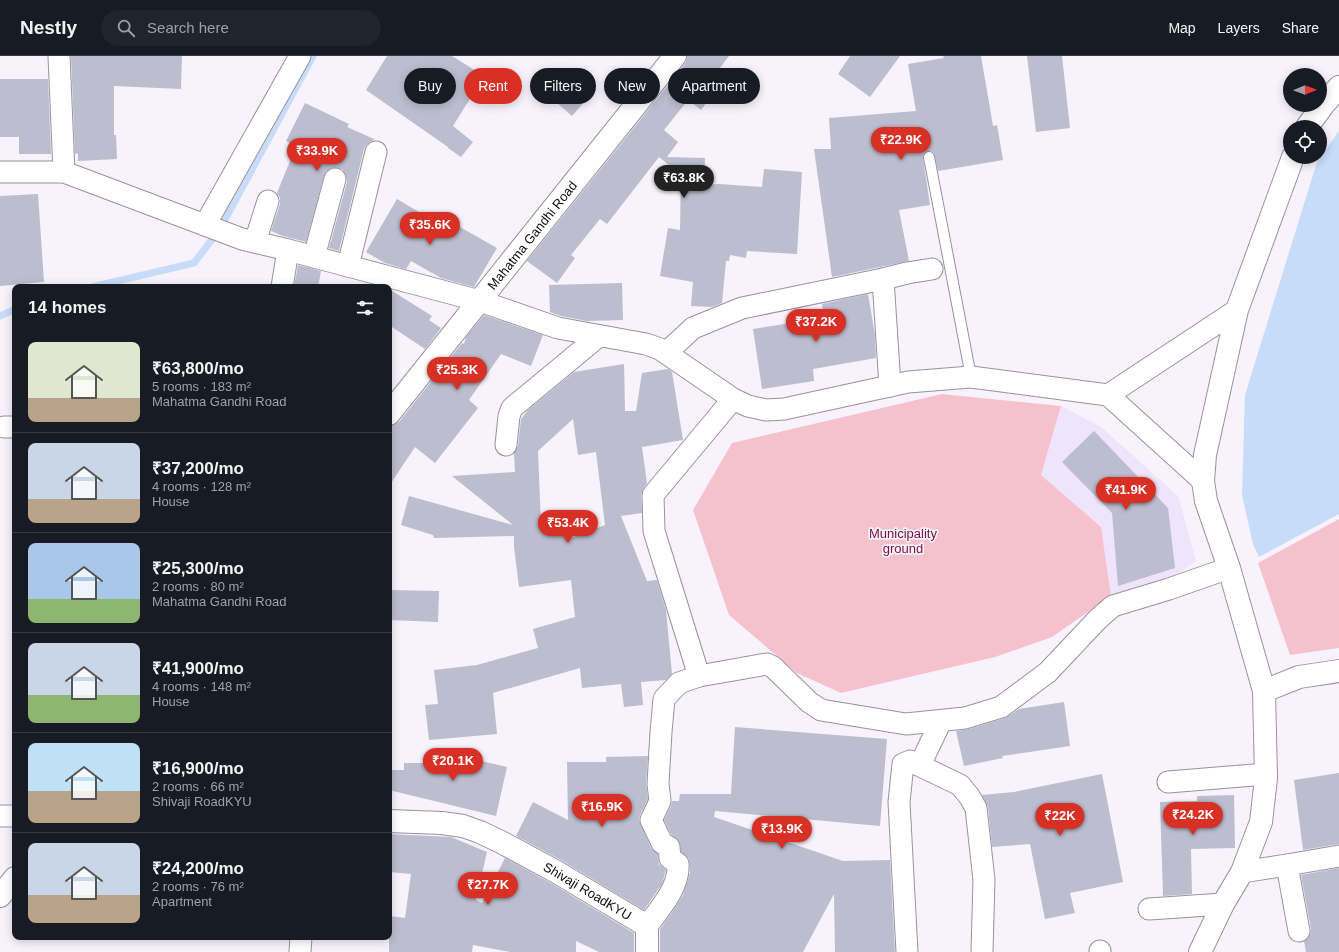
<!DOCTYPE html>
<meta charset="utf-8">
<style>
:root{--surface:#171b24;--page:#20242c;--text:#f1f3f6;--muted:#9ea1a6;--line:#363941;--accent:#d93025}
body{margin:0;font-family:Helvetica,sans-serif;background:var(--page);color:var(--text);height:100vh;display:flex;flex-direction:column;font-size:15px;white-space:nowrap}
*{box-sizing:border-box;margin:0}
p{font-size:13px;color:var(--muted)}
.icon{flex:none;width:22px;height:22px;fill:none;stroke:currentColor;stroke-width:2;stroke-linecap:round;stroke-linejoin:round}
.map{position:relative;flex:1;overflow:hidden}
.drawer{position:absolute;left:12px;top:228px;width:380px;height:656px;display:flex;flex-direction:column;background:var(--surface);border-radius:8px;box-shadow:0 2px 10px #0003}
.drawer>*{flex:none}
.guide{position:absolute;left:404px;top:12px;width:380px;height:36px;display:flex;gap:8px}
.needle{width:26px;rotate:89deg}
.fabs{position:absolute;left:1283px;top:12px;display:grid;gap:8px}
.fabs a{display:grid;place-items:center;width:44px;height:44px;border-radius:50%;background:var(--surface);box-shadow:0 2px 10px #0003;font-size:20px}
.price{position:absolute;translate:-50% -34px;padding:0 9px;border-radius:14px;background:var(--accent);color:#fff;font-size:13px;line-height:26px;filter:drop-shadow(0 1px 2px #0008)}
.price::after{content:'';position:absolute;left:50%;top:24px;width:12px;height:9px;margin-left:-6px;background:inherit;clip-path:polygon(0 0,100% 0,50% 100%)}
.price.current{background:#222;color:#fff}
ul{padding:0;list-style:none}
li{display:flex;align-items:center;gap:12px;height:100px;padding:0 16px}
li+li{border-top:1px solid var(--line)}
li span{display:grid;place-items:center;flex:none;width:112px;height:80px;border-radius:8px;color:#555}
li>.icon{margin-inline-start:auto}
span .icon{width:48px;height:48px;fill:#fffc;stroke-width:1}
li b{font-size:17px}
h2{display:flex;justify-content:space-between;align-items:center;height:48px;padding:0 16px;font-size:17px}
.chip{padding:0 14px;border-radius:18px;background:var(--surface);box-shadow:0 2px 10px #0003;font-size:14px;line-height:36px}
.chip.current{background:var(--accent);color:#fff}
header{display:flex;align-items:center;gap:24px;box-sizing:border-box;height:56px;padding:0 20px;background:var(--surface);border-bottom:1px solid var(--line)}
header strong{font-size:19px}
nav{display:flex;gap:22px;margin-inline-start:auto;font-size:14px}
.search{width:280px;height:36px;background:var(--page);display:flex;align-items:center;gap:10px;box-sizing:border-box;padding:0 14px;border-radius:22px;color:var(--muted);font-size:15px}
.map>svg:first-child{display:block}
.built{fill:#f0e3fc}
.green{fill:#f5c1cd}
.water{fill:#c7dcf9}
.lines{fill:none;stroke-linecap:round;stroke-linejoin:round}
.stream{stroke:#c7dcf9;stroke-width:7}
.building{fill:#bcbdcf;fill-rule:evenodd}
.lane-casing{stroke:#9991a1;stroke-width:12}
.street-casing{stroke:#9991a1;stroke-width:23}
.secondary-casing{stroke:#9991a1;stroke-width:24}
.lane{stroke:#fff;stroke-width:10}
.street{stroke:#fff;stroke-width:21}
.secondary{stroke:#fff;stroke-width:22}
.labels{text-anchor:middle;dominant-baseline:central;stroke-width:3.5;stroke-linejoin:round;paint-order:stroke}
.street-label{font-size:13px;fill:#0d0a10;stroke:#f7f2fc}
.park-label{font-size:13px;fill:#811440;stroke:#f7f2fc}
</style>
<header>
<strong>Nestly</strong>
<div class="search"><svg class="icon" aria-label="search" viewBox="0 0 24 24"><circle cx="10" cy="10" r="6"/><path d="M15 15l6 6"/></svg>Search here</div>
<nav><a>Map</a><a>Layers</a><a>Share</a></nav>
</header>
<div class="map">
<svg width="1339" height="896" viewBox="0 0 1339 896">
<rect width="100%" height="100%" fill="#f7f2fc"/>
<polygon class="built" points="1061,350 1101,371 1178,440 1196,505 1165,527 1111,540 1101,471 1041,419"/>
<g class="green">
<polygon points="942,338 1061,350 1041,419 1101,471 1111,540 1052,581 995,601 841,637 797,617 729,559 693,454 732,387"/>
<polygon points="1339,463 1339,592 1290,599 1258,507"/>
</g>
<polygon class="water" points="1339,75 1339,458 1259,501 1253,488 1242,439 1245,339 1317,106"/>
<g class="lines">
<g class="stream">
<polyline points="92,231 194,207 220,173 313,0"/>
<polyline points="0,260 15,253"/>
</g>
</g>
<g class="building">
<polygon points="71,0 182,0 181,33 114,30 114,79 116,79 117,103 78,105 78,97 75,98"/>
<polygon points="387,0 452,0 484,20 453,70 473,86 461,101 448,92 448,91 366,34"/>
<polygon points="687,0 729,0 710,25 718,31 701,54 688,44 664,74 678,86 667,101 705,102 704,129 719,128 762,131 764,113 802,116 797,198 747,195 746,202 730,199 729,205 726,205 722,247 712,251 691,250 693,226 660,220 668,172 680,174 681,119 659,101 607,168 600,163 571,199 575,202 557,227 527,205 685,8"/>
<polygon points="850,0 900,0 870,41 838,18"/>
<polygon points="943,0 981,0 993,70 997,69 1003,104 938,115 934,97 931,95 925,96 923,99 923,102 930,149 899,154 909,205 832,221 814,93 831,93 829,62 916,55 908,8 944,2"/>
<polygon points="1027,0 1062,0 1070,72 1036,76"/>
<polygon points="567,18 591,38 572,60 549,40"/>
<polygon points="0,23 48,23 51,98 19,98 19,81 0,81"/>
<polygon points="305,47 349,68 347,71 374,83 374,84 367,88 364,93 339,195 329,192 347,126 346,120 343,114 338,112 332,112 326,115 324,120 306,186 283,180 271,175 280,148 280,142 277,137 296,90 286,85"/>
<polygon points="38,138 44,226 0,230 0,140"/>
<polygon points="397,143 456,178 460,171 497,192 474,231 441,222 411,205 406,213 385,207 366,196"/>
<polygon points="298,209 321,215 318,231 294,231"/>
<polygon points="622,227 623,264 587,265 561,260 550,256 549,229"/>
<polygon points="389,233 432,260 429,264 441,272 425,293 389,269"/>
<polygon points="868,238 875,279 876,302 813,313 814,325 762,333 753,273 824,262 822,248"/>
<polygon points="484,259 543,279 531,310 501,298 469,344 478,352 435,407 415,391 389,430 389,371 399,366 462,287 464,288 466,281"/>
<path d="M624,308L625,355H636L642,317L668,313L672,316L683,384L642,391L647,427L644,432L641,439L642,457L621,460L647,525L657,524L666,554L672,618L666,624L641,626L643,649L624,651L621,628L582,632L580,612L493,637L497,678L429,684L425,649L438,648L434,614L477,609L538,592L533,573L575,561L571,524L519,531L514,491V480L434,482L433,479L401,469L409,440L513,469L452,420L515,416L514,397L518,390L521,363L528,354L574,316ZM573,363L578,399L596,396L605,469L566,484V468H541L538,395Z"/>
<polygon points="1094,375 1168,452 1175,512 1118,530 1112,457 1062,406"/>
<polygon points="390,534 439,535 438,566 389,564"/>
<polygon points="1064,646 1070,690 1002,700 1003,702 964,710 956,675 969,673 1005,662 1019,653"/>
<polygon points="735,671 887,683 880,770 715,755 714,761 843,805 890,804 895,896 835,896 834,838 803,896 660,896 660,873 673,855 683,839 687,827 690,817 689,803 681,796 679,785 671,778 664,764 671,750 672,745 679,745 680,738 731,738"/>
<polygon points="430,693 507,711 496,760 389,734 389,714 404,714 404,707 431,707"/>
<polygon points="648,700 646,727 648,743 640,759 639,764 651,792 658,798 659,808 666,814 662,828 644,854 561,804 516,780 533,746 568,764 567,706 606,706 606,701"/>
<polygon points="1339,717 1339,788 1303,794 1294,724"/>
<polygon points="1102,718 1123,826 1070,837 1075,857 1045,863 1030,788 992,791 988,751 982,739 1014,736"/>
<polygon points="1234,739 1235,792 1191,793 1192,838 1163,840 1160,746 1197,745 1197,740"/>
<polygon points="389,778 451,781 487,796 476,844 482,847 505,802 549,826 634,877 634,896 599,896 576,885 576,896 510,896 473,889 472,896 389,896 389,860 405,862 411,818 389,816"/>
<polygon points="1339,812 1339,896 1306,896 1304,885 1310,879 1311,873 1301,819"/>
</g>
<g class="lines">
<defs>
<polyline id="lane" points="929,101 971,321"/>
<g id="street">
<polyline points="59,0 64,116"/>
<polyline points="0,116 64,116 242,183 288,194 480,245 558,272 646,288 660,293 733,343 748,350 766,354 784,353 908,326 971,321 1108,339 1203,425"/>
<polyline points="205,169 300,0"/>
<polyline points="255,186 268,145"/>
<polyline points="314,201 335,123"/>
<polyline points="348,210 376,96"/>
<polyline points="883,223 890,330"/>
<polyline points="282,231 288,194"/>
<polyline points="666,297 693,272 742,252 883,223 907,217 932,213"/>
<polyline points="1108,339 1237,254"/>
<polyline points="4,371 15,371"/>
<polyline points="506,389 509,360 512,352 599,280"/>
<polyline points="699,620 654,475 653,439 733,343"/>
<polyline points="920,709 941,665"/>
<polyline points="1168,726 1266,718"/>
<polyline points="0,760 15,760"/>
<polyline points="1287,809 1339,800"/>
<polyline points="1242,816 1287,809 1299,875"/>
<polyline points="1149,853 1223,848"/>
<path d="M647,870C660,853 680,830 678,808L670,802L669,791L662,787L651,764L660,745L658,728L661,676L664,643L679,627L699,620L767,608L773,611L809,646L821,654L906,668L965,662L1001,651L1048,616L1098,563L1113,550L1169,533L1229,512"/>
<polyline points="1100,895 1100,896"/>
<polyline points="300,896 301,881"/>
<polyline points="907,896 899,746 903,708 910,705 960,729 969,740 976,752 984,824 982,896"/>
</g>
<g id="secondary">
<polyline points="1307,71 1324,48 1339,31"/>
<path id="s1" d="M389,358L675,0"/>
<polyline points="1264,635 1299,621 1339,615"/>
<path id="s2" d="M389,765L442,767L463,770L480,776L501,786L555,815L647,870V896"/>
<polyline points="0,840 15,822"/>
<polyline points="1200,896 1223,848 1242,816 1261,766 1266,722 1264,635 1229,512 1206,445 1203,425 1205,399 1237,254 1293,101"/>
</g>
</defs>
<use href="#lane" class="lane-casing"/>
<use href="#street" class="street-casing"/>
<use href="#secondary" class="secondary-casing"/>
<use href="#lane" class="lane"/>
<use href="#street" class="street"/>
<use href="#secondary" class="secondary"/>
</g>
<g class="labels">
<g class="street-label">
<text stroke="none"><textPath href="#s1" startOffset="229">Mahatma Gandhi Road</textPath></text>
<text stroke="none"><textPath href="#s2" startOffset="215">Shivaji RoadKYU</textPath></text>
</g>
<g class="park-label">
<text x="903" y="477">Municipality<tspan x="903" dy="15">ground</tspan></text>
</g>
</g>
</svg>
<div class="fabs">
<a><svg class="needle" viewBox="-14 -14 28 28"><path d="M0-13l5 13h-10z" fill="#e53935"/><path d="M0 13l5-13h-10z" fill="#9ea1a6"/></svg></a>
<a><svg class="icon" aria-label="locate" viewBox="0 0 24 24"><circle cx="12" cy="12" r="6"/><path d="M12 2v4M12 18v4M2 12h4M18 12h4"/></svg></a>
</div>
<b class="price" style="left:901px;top:105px">₹22.9K</b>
<b class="price" style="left:317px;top:116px">₹33.9K</b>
<b class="price current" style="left:684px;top:143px">₹63.8K</b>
<b class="price" style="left:430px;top:190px">₹35.6K</b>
<b class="price" style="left:816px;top:287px">₹37.2K</b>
<b class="price" style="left:457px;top:335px">₹25.3K</b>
<b class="price" style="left:1126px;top:455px">₹41.9K</b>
<b class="price" style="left:568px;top:488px">₹53.4K</b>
<b class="price" style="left:453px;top:726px">₹20.1K</b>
<b class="price" style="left:602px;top:772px">₹16.9K</b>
<b class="price" style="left:1193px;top:780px">₹24.2K</b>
<b class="price" style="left:1060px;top:781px">₹22K</b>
<b class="price" style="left:782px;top:794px">₹13.9K</b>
<b class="price" style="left:488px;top:850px">₹27.7K</b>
<div class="guide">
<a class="chip">Buy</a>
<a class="chip current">Rent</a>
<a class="chip">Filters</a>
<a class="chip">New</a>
<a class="chip">Apartment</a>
</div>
<section class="drawer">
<h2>14 homes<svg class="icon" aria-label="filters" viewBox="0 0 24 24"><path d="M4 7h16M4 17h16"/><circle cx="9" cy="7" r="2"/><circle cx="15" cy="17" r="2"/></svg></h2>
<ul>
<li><span style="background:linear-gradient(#dfe7d0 70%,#b9a48a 0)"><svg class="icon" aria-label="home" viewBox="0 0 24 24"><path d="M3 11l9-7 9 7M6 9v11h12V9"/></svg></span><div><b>₹63,800/mo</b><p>5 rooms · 183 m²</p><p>Mahatma Gandhi Road</p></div></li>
<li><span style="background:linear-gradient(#c9d6e8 70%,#b9a48a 0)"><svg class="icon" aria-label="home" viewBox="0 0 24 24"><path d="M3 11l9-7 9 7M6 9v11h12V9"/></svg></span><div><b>₹37,200/mo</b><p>4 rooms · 128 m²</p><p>House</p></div></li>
<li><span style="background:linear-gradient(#a9c7e8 70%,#8fb573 0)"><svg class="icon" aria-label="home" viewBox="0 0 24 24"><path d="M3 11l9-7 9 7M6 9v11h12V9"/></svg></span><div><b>₹25,300/mo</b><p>2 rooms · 80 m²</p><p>Mahatma Gandhi Road</p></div></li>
<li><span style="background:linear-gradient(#c9d6e8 65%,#8fb573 0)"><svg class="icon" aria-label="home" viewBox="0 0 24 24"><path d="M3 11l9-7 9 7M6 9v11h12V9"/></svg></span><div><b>₹41,900/mo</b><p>4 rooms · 148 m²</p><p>House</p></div></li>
<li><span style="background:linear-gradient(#bfe0f5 60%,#b9a48a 0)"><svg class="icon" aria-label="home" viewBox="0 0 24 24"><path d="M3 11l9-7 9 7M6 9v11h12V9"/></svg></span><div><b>₹16,900/mo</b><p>2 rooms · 66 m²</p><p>Shivaji RoadKYU</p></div></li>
<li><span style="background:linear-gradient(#c9d6e8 65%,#b9a48a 0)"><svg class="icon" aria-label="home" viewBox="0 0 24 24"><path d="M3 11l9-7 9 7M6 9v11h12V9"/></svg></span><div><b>₹24,200/mo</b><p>2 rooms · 76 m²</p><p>Apartment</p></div></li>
</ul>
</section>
</div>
